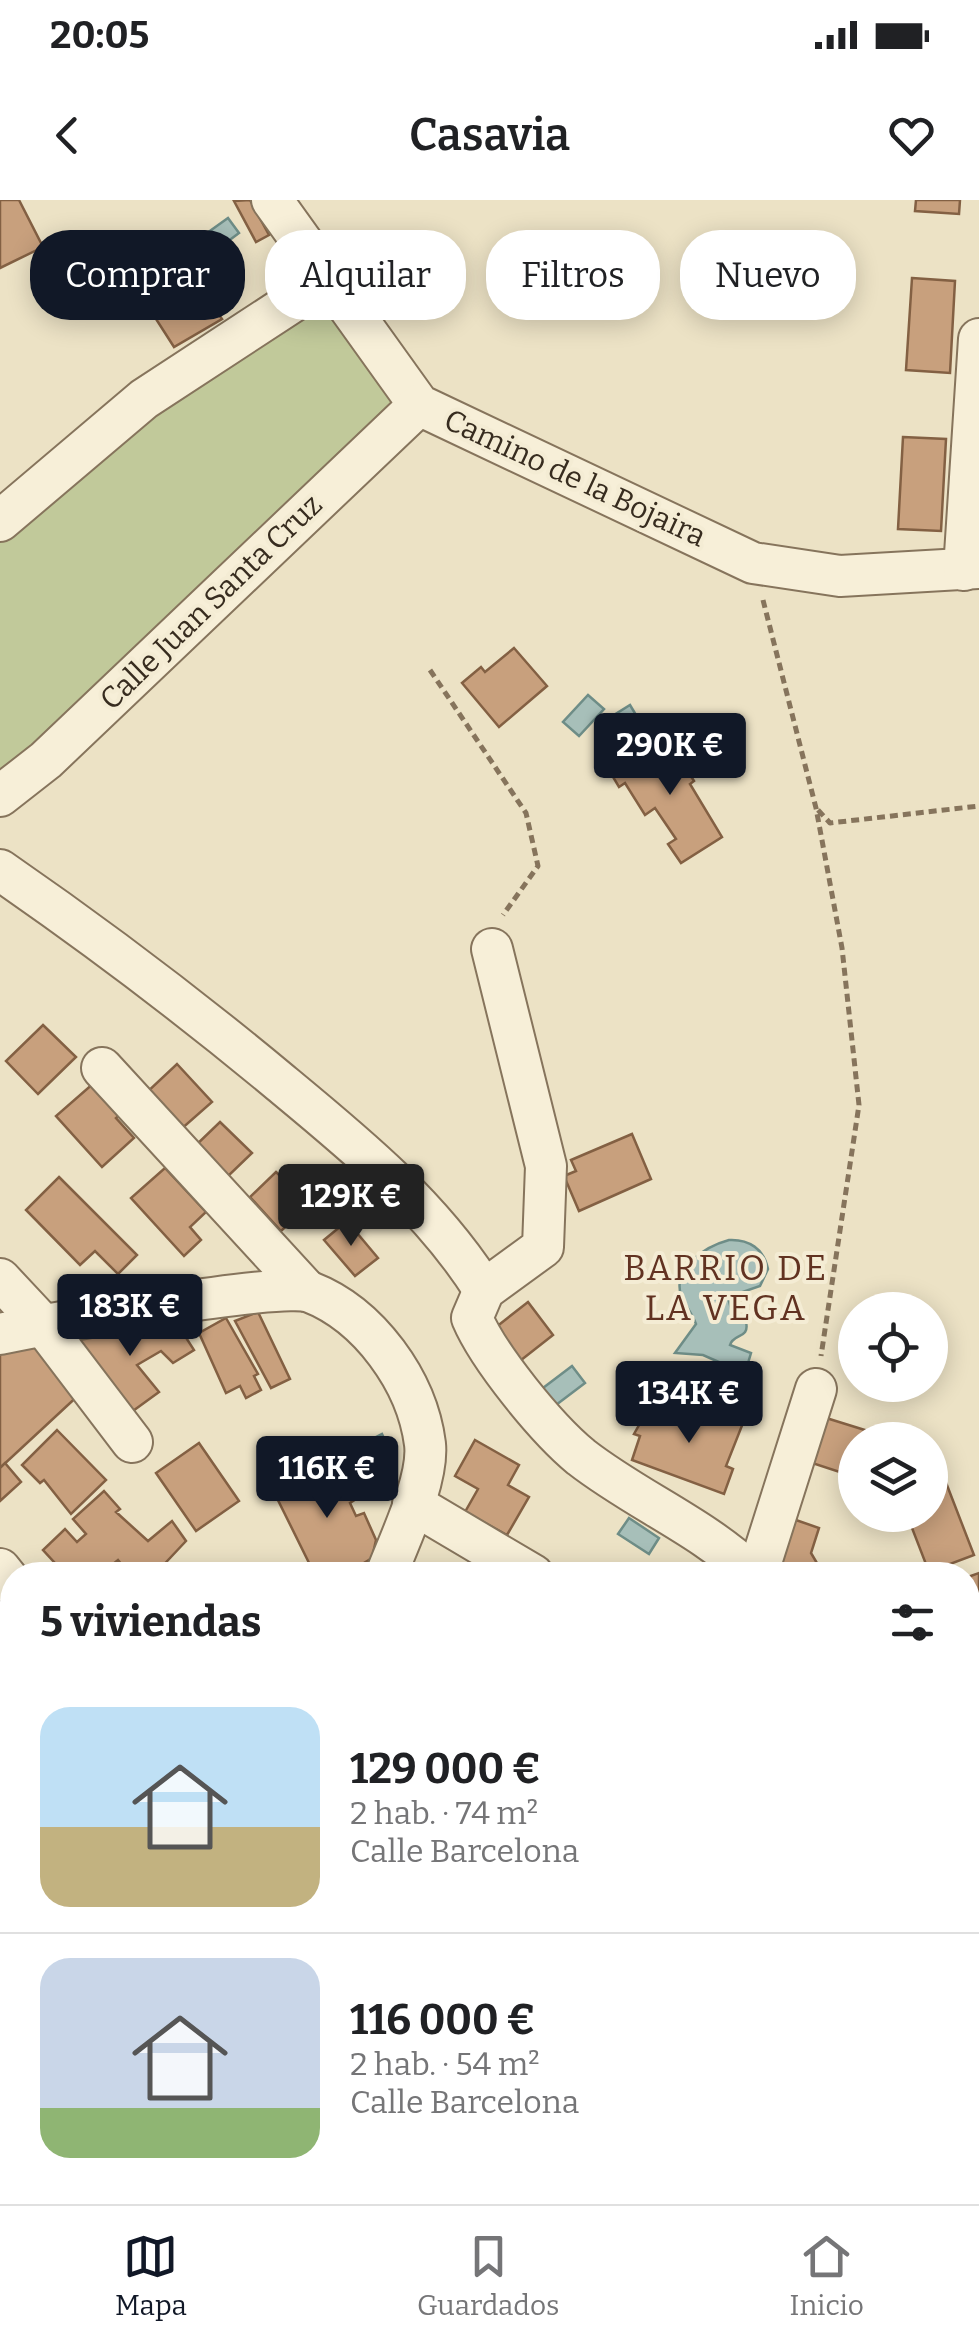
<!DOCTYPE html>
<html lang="es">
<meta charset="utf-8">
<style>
:root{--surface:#fff;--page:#f2f2f2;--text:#202124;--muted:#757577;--line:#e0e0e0;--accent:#111827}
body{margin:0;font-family:Bitter,serif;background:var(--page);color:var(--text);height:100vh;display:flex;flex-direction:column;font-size:38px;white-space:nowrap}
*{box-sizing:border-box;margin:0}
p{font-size:32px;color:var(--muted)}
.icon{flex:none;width:55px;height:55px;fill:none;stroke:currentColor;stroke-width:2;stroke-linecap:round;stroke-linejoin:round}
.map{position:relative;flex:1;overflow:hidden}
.drawer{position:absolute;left:0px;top:1362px;width:980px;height:642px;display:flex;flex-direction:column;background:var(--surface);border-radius:40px 40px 0 0;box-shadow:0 5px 25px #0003}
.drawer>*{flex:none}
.top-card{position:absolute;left:30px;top:30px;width:920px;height:90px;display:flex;gap:20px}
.controls{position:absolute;left:838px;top:1092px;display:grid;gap:20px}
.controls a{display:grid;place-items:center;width:110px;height:110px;border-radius:50%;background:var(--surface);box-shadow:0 5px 25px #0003;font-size:50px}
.price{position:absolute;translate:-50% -85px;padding:0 22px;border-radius:10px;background:var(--accent);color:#fff;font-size:32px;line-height:65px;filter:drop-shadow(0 2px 5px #0008)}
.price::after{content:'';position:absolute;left:50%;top:60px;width:30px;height:22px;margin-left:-15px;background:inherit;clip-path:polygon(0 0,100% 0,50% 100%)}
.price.current{background:#222;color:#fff}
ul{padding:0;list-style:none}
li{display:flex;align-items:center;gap:30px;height:250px;padding:0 40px}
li+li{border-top:2px solid var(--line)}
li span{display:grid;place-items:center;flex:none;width:280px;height:200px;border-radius:30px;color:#555}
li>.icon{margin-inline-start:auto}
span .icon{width:120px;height:120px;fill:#fffc;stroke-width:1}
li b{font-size:42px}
h2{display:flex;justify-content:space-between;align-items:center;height:120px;padding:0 40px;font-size:42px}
.tag{padding:0 35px;border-radius:40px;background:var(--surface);box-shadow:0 5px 25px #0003;font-size:35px;line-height:90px}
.tag.current{background:var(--accent);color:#fff}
.status{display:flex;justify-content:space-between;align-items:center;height:70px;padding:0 50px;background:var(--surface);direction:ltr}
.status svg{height:28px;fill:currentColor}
header{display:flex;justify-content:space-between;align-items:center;height:130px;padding:0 40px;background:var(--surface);font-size:45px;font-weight:600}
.tabs{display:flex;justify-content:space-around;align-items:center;height:140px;border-top:2px solid var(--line);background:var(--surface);font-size:28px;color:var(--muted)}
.tabs a{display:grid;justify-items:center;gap:5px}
.tabs .current{color:var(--accent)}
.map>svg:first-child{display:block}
.green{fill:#c1c99a}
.water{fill:#a7bfb9;stroke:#6e8d87;stroke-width:2.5}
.building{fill:#c8a07d;stroke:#836043;stroke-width:2.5}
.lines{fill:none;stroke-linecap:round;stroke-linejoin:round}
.minor-casing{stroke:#86745c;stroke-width:44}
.path{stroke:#86745c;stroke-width:5;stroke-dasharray:8 5;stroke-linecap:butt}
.minor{stroke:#f7efd8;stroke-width:40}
.labels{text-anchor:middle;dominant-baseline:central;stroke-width:8;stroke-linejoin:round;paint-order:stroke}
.street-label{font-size:30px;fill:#372c1f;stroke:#f4ecd4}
.quarter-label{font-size:35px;letter-spacing:2.5px;fill:#613221;stroke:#f4ecd4}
</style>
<div class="status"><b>20:05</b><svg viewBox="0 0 49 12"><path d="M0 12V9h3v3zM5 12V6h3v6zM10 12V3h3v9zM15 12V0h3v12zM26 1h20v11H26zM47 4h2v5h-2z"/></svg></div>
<header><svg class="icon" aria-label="back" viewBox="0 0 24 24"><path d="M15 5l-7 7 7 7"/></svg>Casavia<svg class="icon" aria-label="heart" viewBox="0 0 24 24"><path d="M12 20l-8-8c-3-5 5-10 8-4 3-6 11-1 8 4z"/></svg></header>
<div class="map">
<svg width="979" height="2004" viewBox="0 0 979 2004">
<rect width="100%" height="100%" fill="#ece2c5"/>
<polygon class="green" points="325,97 394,203 0,577 0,339 162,201"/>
<g class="water">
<polygon points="228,18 239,33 211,54 200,38"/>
<polygon points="588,495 604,509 579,536 563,522"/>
<polygon points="630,505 651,540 634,550 614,515"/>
<path d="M729,1040C749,1039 764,1049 768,1069L760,1086L728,1097L733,1117L746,1122C750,1139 733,1133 730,1145L751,1153L748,1163L737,1170L703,1155L675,1153L696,1124C692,1113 684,1104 681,1095C672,1067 707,1046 729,1040Z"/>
<polygon points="572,1166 585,1183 552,1208 539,1191"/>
<polygon points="382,1234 392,1255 359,1271 349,1251"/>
<polygon points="629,1318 659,1338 649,1354 618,1334"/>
</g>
<g class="building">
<polygon points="0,0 19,0 43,47 0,68"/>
<polygon points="250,0 269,35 256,42 234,1"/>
<polygon points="916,0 960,0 959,14 915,11"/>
<polygon points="196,62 213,87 204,93 222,119 174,147 147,105 166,93 161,85"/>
<polygon points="912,78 955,81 950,173 906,170"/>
<polygon points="903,237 946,239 941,331 898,329"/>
<polygon points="514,448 547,486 499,527 462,483 481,467 485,472"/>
<polygon points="661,540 670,554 679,549 692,568 687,570 694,581 690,584 722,637 681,663 668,644 676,639 655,608 645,615 625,583 619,587 613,577 613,571"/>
<polygon points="43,825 76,857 38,894 6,861"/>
<polygon points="177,864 212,902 179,931 145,894"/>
<polygon points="95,882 123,912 116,918 134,938 102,967 56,916"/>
<polygon points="220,922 252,953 225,979 194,947"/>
<polygon points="632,934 651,979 579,1011 564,976 576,971 571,960"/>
<polygon points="165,968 206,1012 190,1027 201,1040 184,1056 131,998"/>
<polygon points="276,972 310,1004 281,1031 250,997"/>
<polygon points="59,977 137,1055 118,1074 95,1051 80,1065 26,1010"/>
<polygon points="347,1021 378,1058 355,1076 324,1040"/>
<polygon points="528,1102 553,1135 511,1168 486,1135"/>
<polygon points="258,1112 290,1179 271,1188 235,1121"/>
<polygon points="226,1118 258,1174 254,1176 261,1190 246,1198 240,1186 226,1193 199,1133"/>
<polygon points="176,1122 194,1150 173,1163 161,1151 137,1165 159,1192 126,1216 68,1135"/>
<polygon points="45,1137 83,1191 0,1268 0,1143"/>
<polygon points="697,1206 743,1223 726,1266 733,1269 724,1294 632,1260 640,1236 634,1234 642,1220 661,1210 685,1214"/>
<polygon points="823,1217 897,1240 855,1240 855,1277 809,1262"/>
<polygon points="57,1230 106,1280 71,1314 44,1280 40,1283 22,1265"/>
<polygon points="475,1240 519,1265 508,1285 529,1297 507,1335 465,1312 478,1289 455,1276"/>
<polygon points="199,1243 239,1301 196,1331 156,1273"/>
<polygon points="328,1262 332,1270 343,1272 356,1299 350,1303 356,1316 364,1313 376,1340 372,1358 354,1369 356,1375 315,1375 272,1288"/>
<polygon points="5,1263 21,1282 0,1301 0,1268"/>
<polygon points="945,1280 974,1355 929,1372 907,1315 930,1315 930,1285"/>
<polygon points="104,1291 120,1309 116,1312 148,1341 172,1321 186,1341 154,1375 141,1370 135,1375 120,1375 126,1370 118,1360 107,1369 112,1375 66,1375 43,1350 65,1329 77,1342 86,1334 73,1319"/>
<polygon points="793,1319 819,1328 811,1353 824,1375 779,1375 777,1371"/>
<polygon points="979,1373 979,1459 968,1464 968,1377"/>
<polygon points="12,1591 12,1667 0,1679 0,1602"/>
<polygon points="12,1692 12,1755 0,1763 0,1703"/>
<polygon points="12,1857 12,1895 0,1907 0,1858"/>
<polygon points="968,1873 979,1882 979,1938 968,1928"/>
<polygon points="12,1915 12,1952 0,1945"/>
<polygon points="556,1992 602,1992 601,2004 591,2004 591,1998"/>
<polygon points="602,1992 658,1992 656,2004 601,2004"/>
<polygon points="680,1992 727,1992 726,2004 679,2004"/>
<polygon points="863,1992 880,1992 893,2004 853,2004"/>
</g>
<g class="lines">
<defs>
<g id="minor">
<polyline points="272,0 419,205 753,363 840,376 979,368"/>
<polyline points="0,321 144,199 326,80"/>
<polyline points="964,370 979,139"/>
<polyline points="0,596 46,560 419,205"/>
<path d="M0,670C97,737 191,808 281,883C356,945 432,1007 484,1090"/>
<path d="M492,749L546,966L543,1047L484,1090L472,1118C489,1158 546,1228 581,1257C636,1300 702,1326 753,1375"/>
<polyline points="102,868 307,1091"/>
<polyline points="0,1079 43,1125 132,1242"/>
<path d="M0,1134C43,1125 282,1081 310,1092C369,1115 417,1181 425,1244C429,1280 399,1341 386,1375"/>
<polyline points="413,1304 533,1375"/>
<polyline points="0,1369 12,1384"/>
<polyline points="757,1375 816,1189"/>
<polyline points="0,1510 12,1509"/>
<polyline points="0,1695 12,1684"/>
<polyline points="968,1717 979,1749"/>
<polyline points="0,1769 12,1760"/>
<polyline points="0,1800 12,1826"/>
<polyline points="968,1842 979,1838"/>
<polyline points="55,1992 104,2004"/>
<polyline points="328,1992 364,2004"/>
<polyline points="0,1999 33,1992"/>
<polyline points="237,2004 296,1992"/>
<polyline points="393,2004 397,1992"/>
<polyline points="801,2004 812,1992"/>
</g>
</defs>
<use href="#minor" class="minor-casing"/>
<g class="path">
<polyline points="763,400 816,608 842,748 859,905 821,1156"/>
<polyline points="430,470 526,613 538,666 503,715"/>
<polyline points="818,610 830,623 979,606"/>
<polyline points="756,1992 768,2004"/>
<polyline points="441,2004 455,1992"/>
</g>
<use href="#minor" class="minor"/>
</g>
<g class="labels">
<g class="street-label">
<text transform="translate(575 278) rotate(25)">Camino de la Bojaira</text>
<text transform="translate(211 402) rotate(-44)">Calle Juan Santa Cruz</text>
</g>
<g class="quarter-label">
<text x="726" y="1068">BARRIO DE<tspan x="726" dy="40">LA VEGA</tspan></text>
</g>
</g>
</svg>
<div class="controls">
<a><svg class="icon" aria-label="locate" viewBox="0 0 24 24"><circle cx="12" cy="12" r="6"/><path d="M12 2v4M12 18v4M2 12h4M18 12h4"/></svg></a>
<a><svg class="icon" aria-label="layers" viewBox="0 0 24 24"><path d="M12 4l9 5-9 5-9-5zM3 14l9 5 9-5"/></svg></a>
</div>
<b class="price" style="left:670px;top:598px">290K €</b>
<b class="price current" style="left:351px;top:1049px">129K €</b>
<b class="price" style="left:130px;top:1159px">183K €</b>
<b class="price" style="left:689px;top:1246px">134K €</b>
<b class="price" style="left:327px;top:1321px">116K €</b>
<div class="top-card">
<a class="tag current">Comprar</a>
<a class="tag">Alquilar</a>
<a class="tag">Filtros</a>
<a class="tag">Nuevo</a>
</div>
<section class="drawer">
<h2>5 viviendas<svg class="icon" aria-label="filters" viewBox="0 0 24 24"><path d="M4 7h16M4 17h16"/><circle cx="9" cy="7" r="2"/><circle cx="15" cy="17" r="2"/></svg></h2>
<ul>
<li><span style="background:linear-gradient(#bfe0f5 60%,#c2b280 0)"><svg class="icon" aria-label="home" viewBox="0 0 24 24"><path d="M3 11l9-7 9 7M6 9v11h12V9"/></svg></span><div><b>129 000 €</b><p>2 hab. · 74 m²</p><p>Calle Barcelona</p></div></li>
<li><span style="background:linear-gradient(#c9d6e8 75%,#8fb573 0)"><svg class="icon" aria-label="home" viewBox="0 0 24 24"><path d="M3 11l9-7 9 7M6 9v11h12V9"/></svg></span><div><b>116 000 €</b><p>2 hab. · 54 m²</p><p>Calle Barcelona</p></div></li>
</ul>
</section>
</div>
<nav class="tabs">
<a class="current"><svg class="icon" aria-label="map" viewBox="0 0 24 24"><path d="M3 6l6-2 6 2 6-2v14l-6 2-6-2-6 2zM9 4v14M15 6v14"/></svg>Mapa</a>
<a><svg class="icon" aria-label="saved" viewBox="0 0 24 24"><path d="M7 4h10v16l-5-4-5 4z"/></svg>Guardados</a>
<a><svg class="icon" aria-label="home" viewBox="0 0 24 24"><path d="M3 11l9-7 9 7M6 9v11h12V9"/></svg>Inicio</a>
</nav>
